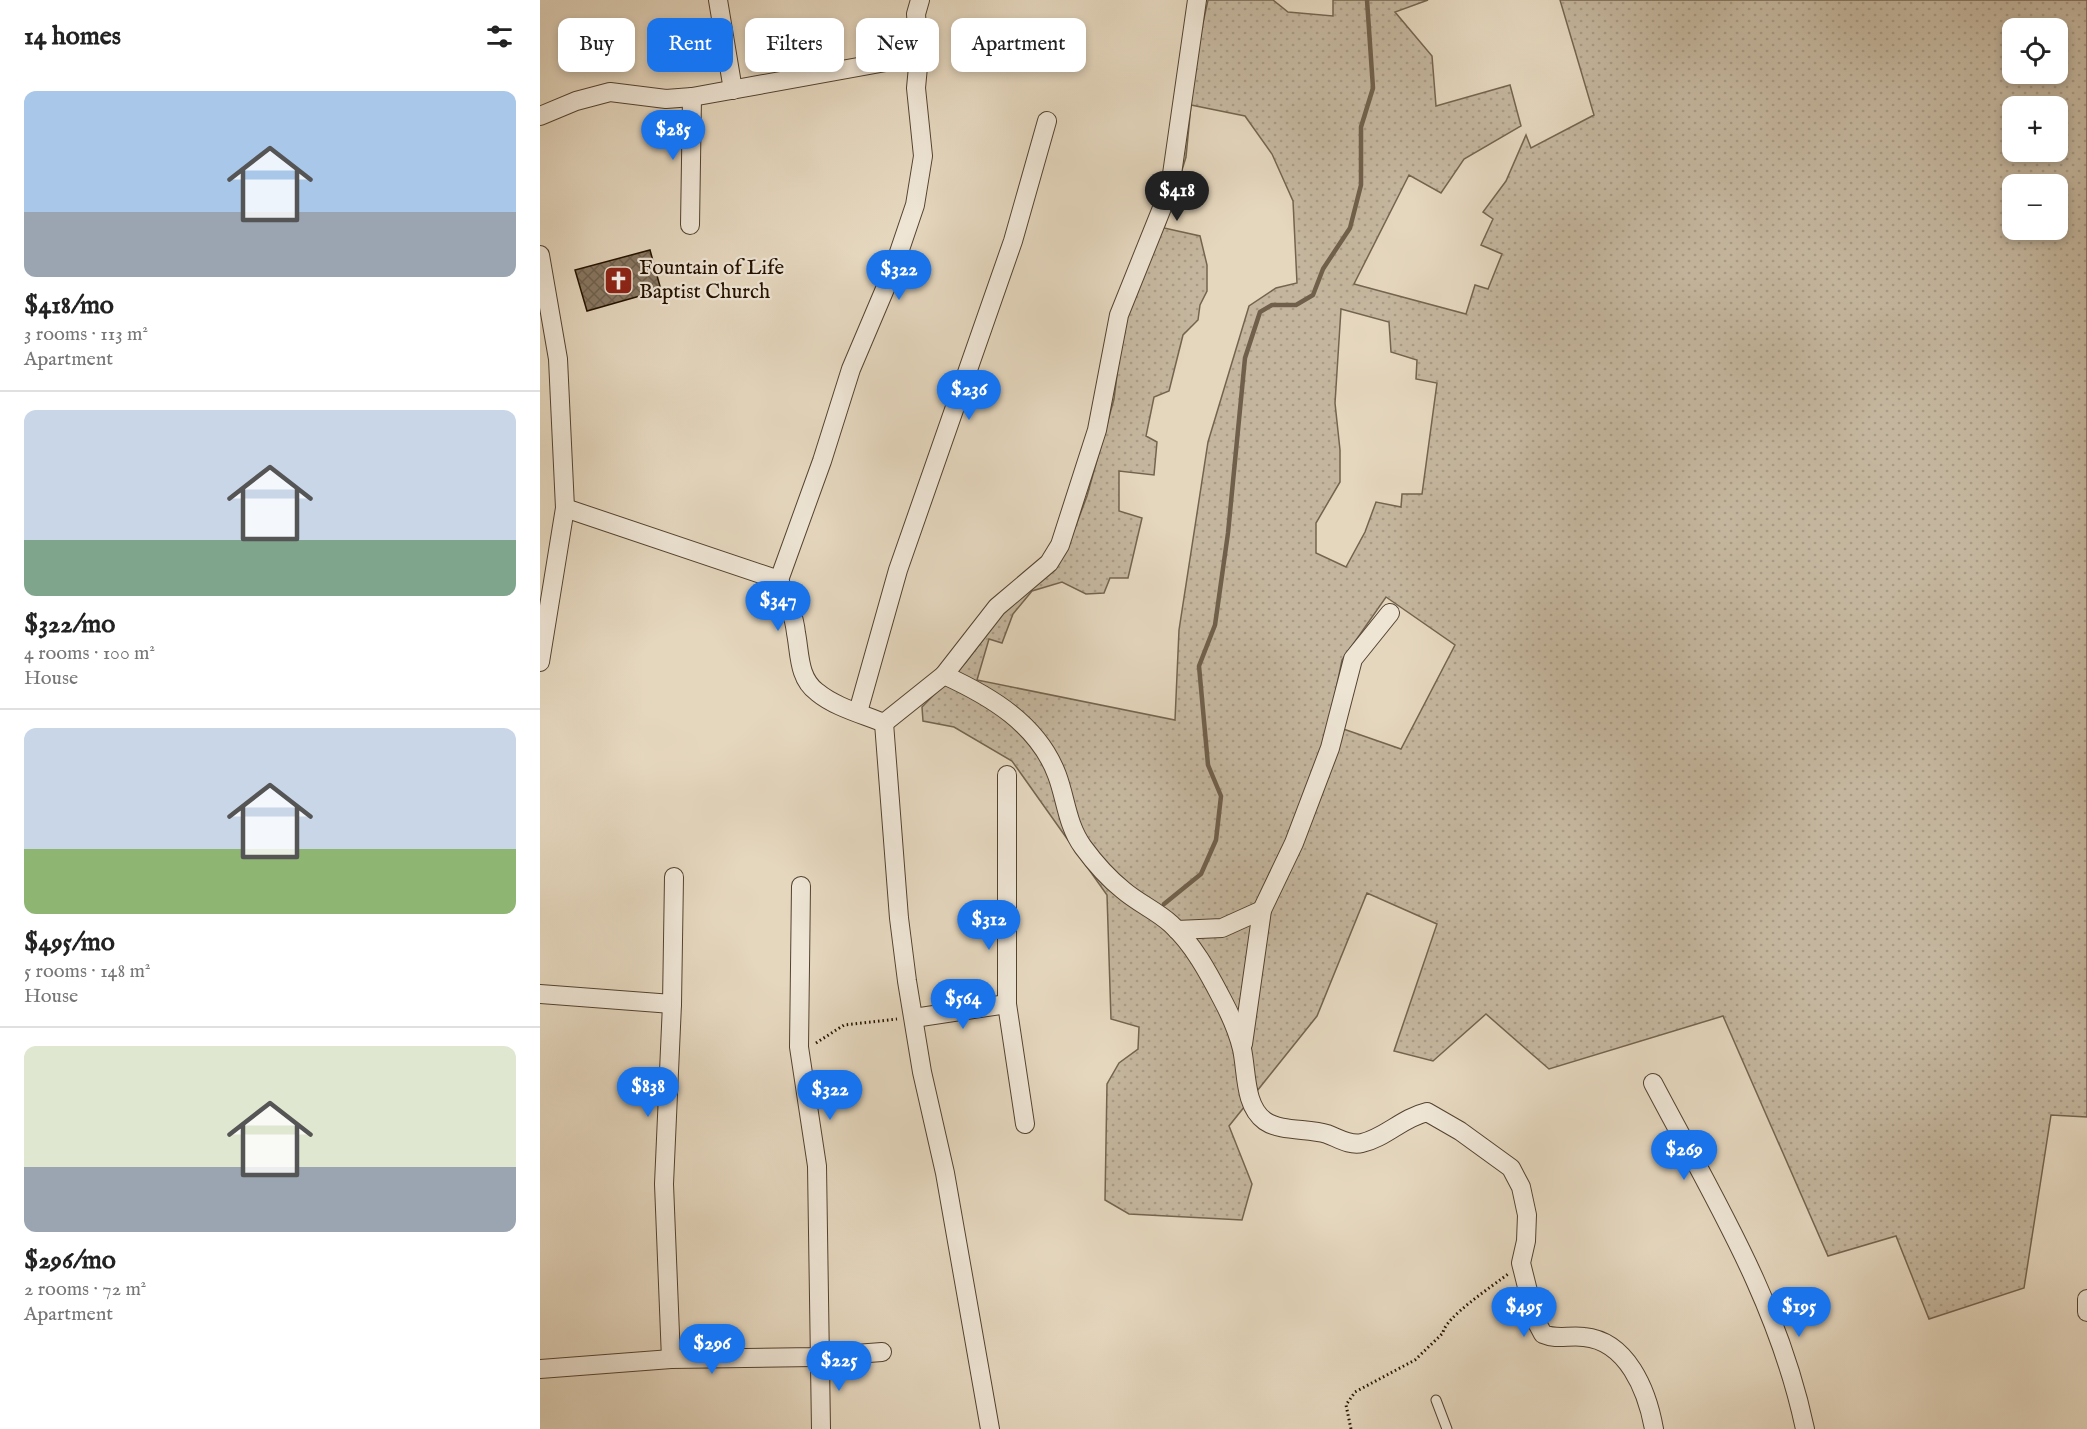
<!DOCTYPE html>
<meta charset="utf-8">
<style>
:root{--surface:#fff;--page:#f2f2f2;--text:#222;--muted:#767676;--line:#e0e0e0;--accent:#1a73e8}
body{margin:0;font-family:"IM FELL English",serif;background:var(--page);color:var(--text);height:100vh;display:flex;flex-direction:column;font-size:22px;white-space:nowrap}
*{box-sizing:border-box;margin:0}
p{font-size:20px;color:var(--muted)}
.icon{flex:none;width:33px;height:33px;fill:none;stroke:currentColor;stroke-width:2;stroke-linecap:round;stroke-linejoin:round}
.map{position:relative;flex:1;overflow:hidden}
.side{display:flex;flex-direction:column;background:var(--surface);width:540px}
.side>*{flex:none}
.banner{position:absolute;left:18px;top:18px;width:570px;height:54px;display:flex;gap:12px}
.fabs{position:absolute;left:1462px;top:18px;display:grid;gap:12px}
.fabs a{display:grid;place-items:center;width:66px;height:66px;border-radius:12px;background:var(--surface);box-shadow:0 3px 9px #0003;font-size:30px}
.price{position:absolute;translate:-50% -51px;padding:0 14px;border-radius:21px;background:var(--accent);color:#fff;font-size:20px;line-height:39px;filter:drop-shadow(0 2px 3px #0008)}
.price::after{content:'';position:absolute;left:50%;top:36px;width:18px;height:14px;margin-left:-9px;background:inherit;clip-path:polygon(0 0,100% 0,50% 100%)}
.price.active{background:#222;color:#fff}
ul{padding:0;list-style:none}
li{display:grid;align-content:center;gap:12px;height:318px;padding:0 24px}
li+li{border-top:2px solid var(--line)}
li span{display:grid;place-items:center;height:186px;border-radius:12px;color:#555}
li>.icon{margin-inline-start:auto}
span .icon{width:108px;height:108px;fill:#fffc;stroke-width:1}
li b{font-size:26px}
h2{display:flex;justify-content:space-between;align-items:center;height:72px;padding:0 24px;font-size:26px}
.pill{padding:0 21px;border-radius:12px;background:var(--surface);box-shadow:0 3px 9px #0003;font-size:21px;line-height:54px}
.pill.active{background:var(--accent);color:#fff}
main{display:flex;flex:1;min-height:0}
.map>svg:first-child{display:block}
.green{fill:url(#green-dots);stroke:#74644f;stroke-width:1.5;fill-rule:evenodd}
.lines{fill:none;stroke-linecap:round;stroke-linejoin:round}
.stream{stroke:#70604b;stroke-width:4.5}
.building{fill:url(#building-cross-hatch);stroke:#241200;stroke-width:1.5}
.lane-casing{stroke:#544330;stroke-width:11}
.street-casing{stroke:#544330;stroke-width:20}
.path{stroke:#241200;stroke-width:3;stroke-dasharray:1.5 3;stroke-linecap:butt}
.lane{stroke:#eee5d5;stroke-width:9}
.street{stroke:#eee5d5;stroke-width:18}
.labels{text-anchor:middle;dominant-baseline:central;stroke-width:4.5;stroke-linejoin:round;paint-order:stroke}
.poi-label{font-size:21px;fill:#241200;stroke:#eee5d5;text-anchor:start}
</style>
<main>
<section class="side">
<h2>14 homes<svg class="icon" aria-label="filters" viewBox="0 0 24 24"><path d="M4 7h16M4 17h16"/><circle cx="9" cy="7" r="2"/><circle cx="15" cy="17" r="2"/></svg></h2>
<ul>
<li><span style="background:linear-gradient(#a9c7e8 65%,#9aa5b1 0)"><svg class="icon" aria-label="home" viewBox="0 0 24 24"><path d="M3 11l9-7 9 7M6 9v11h12V9"/></svg></span><div><b>$418/mo</b><p>3 rooms · 113 m²</p><p>Apartment</p></div></li>
<li><span style="background:linear-gradient(#c9d6e8 70%,#7fa58c 0)"><svg class="icon" aria-label="home" viewBox="0 0 24 24"><path d="M3 11l9-7 9 7M6 9v11h12V9"/></svg></span><div><b>$322/mo</b><p>4 rooms · 100 m²</p><p>House</p></div></li>
<li><span style="background:linear-gradient(#c9d6e8 65%,#8fb573 0)"><svg class="icon" aria-label="home" viewBox="0 0 24 24"><path d="M3 11l9-7 9 7M6 9v11h12V9"/></svg></span><div><b>$495/mo</b><p>5 rooms · 148 m²</p><p>House</p></div></li>
<li><span style="background:linear-gradient(#dfe7d0 65%,#9aa5b1 0)"><svg class="icon" aria-label="home" viewBox="0 0 24 24"><path d="M3 11l9-7 9 7M6 9v11h12V9"/></svg></span><div><b>$296/mo</b><p>2 rooms · 72 m²</p><p>Apartment</p></div></li>
</ul>
</section>
<div class="map">
<svg width="1547" height="1429" viewBox="0 0 1547 1429">
<defs>
<pattern id="green-dots" width="8" height="8" patternUnits="userSpaceOnUse" patternTransform="scale(1.5)"><rect width="8" height="8" fill="#c4b69e"/><path d="M2 2h.1M6 6h.1" fill="none" stroke="#a89b86" stroke-width="1.8" stroke-linecap="round"/></pattern>
<pattern id="building-cross-hatch" width="8" height="8" patternUnits="userSpaceOnUse" patternTransform="scale(1.5)"><rect width="8" height="8" fill="#887863"/><path d="M0 0l8 8M0 8l8-8" fill="none" stroke="#6f614f"/></pattern>
</defs>
<rect width="100%" height="100%" fill="#e5d7be"/>
<filter id="stains"><feTurbulence type="fractalNoise" baseFrequency=".00333" numOctaves="4"/><feColorMatrix values="0 0 0 0 .2 0 0 0 0 .09 0 0 0 0 .02 0 0 0 .5 -.17"/></filter>
<radialGradient id="worn" r=".72"><stop offset=".6" stop-color="#630" stop-opacity="0"/><stop offset="1" stop-color="#630" stop-opacity=".3"/></radialGradient>
<path class="green" d="M668,0H733L748,12L793,16V0H888L855,12L892,56L896,106L970,85L981,126L924,159L901,193L869,175L814,284L926,314L935,285L948,289L962,254L941,245L953,219L943,212L966,181L986,135L991,148L1054,115L1020,0H1547V1117L1511,1115L1484,1288L1389,1319L1356,1236L1288,1256L1183,1016L1009,1069L946,1014L893,1061L854,1051L897,924L827,893L777,1016L689,1126L712,1184L702,1220L589,1214L565,1200L567,1084L579,1063L598,1049L599,1027L571,1019L567,895L472,761L414,727L383,721L382,707L426,662L465,610L526,552L547,496L574,399L584,319L616,237ZM1473,28H1518V74H1473ZM651,105L705,116L732,154L753,201L757,283L736,288L709,306L668,442L639,630L635,720L437,680L449,639L462,643L473,614L492,591L522,582L546,594L564,593L570,578H588L602,518L579,511V471L614,475L617,442L606,436L614,397L629,391L643,335L658,320L660,305L667,291V265L660,236L624,228L646,157ZM1473,106H1518V152H1473ZM1473,184H1518V230H1473ZM801,309L849,322L851,352L877,360L876,379L897,383L882,494H862L861,507L836,502L825,532L806,567L776,553V523L800,482V450L795,403ZM846,597L915,645L861,749L789,724L802,660Z"/>
<g class="lines">
<polyline class="stream" points="624,904 661,874 676,840 681,796 668,765 659,666 675,625 688,533 705,358 720,312 732,305 756,305 773,295 783,269 810,228 821,185 821,127 833,88 827,0"/>
</g>
<polygon class="building" points="110,250 121,290 47,311 35,270"/>
<g class="lines">
<defs>
<polyline id="lane" points="896,1400 907,1429"/>
<g id="street">
<polyline points="178,0 193,90"/>
<polyline points="0,116 36,101 70,92 126,99 152,97 379,56"/>
<polyline points="150,225 152,97"/>
<polyline points="0,255 18,359 25,508 0,662"/>
<path d="M25,508L239,580C246,597 254,614 256,633C260,653 258,678 277,692C295,707 322,714 344,723L404,675L457,607L509,563L520,545L557,430L579,315L630,188L657,0"/>
<polyline points="239,580 282,461 311,369 353,270 375,205 383,156 376,88 379,56 376,14 380,0"/>
<path d="M404,675C450,696 498,724 517,775C526,799 527,825 543,847C554,862 568,878 583,890C598,903 617,911 631,924C653,944 668,972 682,999C690,1014 698,1032 702,1049C707,1072 704,1106 725,1121C741,1132 769,1128 787,1134C798,1138 810,1146 822,1143C845,1138 862,1118 887,1112L920,1131L971,1168L981,1187L987,1215L986,1241L981,1263L995,1319L1003,1334C1017,1340 1029,1335 1044,1337C1087,1341 1107,1390 1114,1429"/>
<polyline points="318,712 358,570 473,241 507,121"/>
<polyline points="344,723 359,918 367,981 382,1072 405,1173 450,1429"/>
<polyline points="467,775 467,1004 485,1124"/>
<polyline points="261,886 259,1047 277,1166 281,1429"/>
<polyline points="637,930 682,928 722,910"/>
<polyline points="0,994 132,1004"/>
<polyline points="374,1018 467,1004"/>
<polyline points="703,1044 722,910 754,843 790,748 813,659 850,613"/>
<path d="M1113,1083C1173,1197 1238,1301 1265,1429"/>
<polyline points="1547,1299 1547,1312"/>
<polyline points="131,1359 124,1184 132,1004 134,877"/>
<polyline points="0,1369 131,1359 275,1357 342,1352"/>
</g>
</defs>
<use href="#lane" class="lane-casing"/>
<use href="#street" class="street-casing"/>
<g class="path">
<polyline points="276,1043 304,1025 357,1019"/>
<path d="M811,1429L806,1405L815,1392L875,1360L903,1333C904,1318 954,1285 968,1274"/>
</g>
<use href="#lane" class="lane"/>
<use href="#street" class="street"/>
</g>
<defs>
<symbol id="church-square" viewBox="-11 -11 22 22"><rect x="-9" y="-9" width="18" height="18" rx="4" fill="#8f2418" stroke="#eee5d5"/><path d="M-1.2-6h2.4v3.5h3.3v2.4h-3.3V6h-2.4V-.1h-3.3v-2.4h3.3Z" fill="#fff"/></symbol>
</defs>
<g fill-rule="evenodd">
<use href="#church-square" x="62" y="264" width="33" height="33"/>
</g>
<g class="labels">
<g class="poi-label">
<text x="99" y="268">Fountain of Life<tspan x="99" dy="24">Baptist Church</tspan></text>
</g>
</g>
<rect width="100%" height="100%" filter="url(#stains)"/>
<rect width="100%" height="100%" fill="url(#worn)"/>
</svg>
<div class="fabs">
<a><svg class="icon" aria-label="locate" viewBox="0 0 24 24"><circle cx="12" cy="12" r="6"/><path d="M12 2v4M12 18v4M2 12h4M18 12h4"/></svg></a>
<a>+</a>
<a>−</a>
</div>
<b class="price" style="left:133px;top:161px">$285</b>
<b class="price active" style="left:637px;top:222px">$418</b>
<b class="price" style="left:359px;top:301px">$322</b>
<b class="price" style="left:429px;top:421px">$236</b>
<b class="price" style="left:238px;top:632px">$347</b>
<b class="price" style="left:449px;top:951px">$312</b>
<b class="price" style="left:423px;top:1030px">$564</b>
<b class="price" style="left:108px;top:1118px">$838</b>
<b class="price" style="left:290px;top:1121px">$322</b>
<b class="price" style="left:1144px;top:1181px">$269</b>
<b class="price" style="left:984px;top:1338px">$495</b>
<b class="price" style="left:1259px;top:1338px">$195</b>
<b class="price" style="left:172px;top:1375px">$296</b>
<b class="price" style="left:299px;top:1392px">$225</b>
<div class="banner">
<a class="pill">Buy</a>
<a class="pill active">Rent</a>
<a class="pill">Filters</a>
<a class="pill">New</a>
<a class="pill">Apartment</a>
</div>
</div>
</main>
